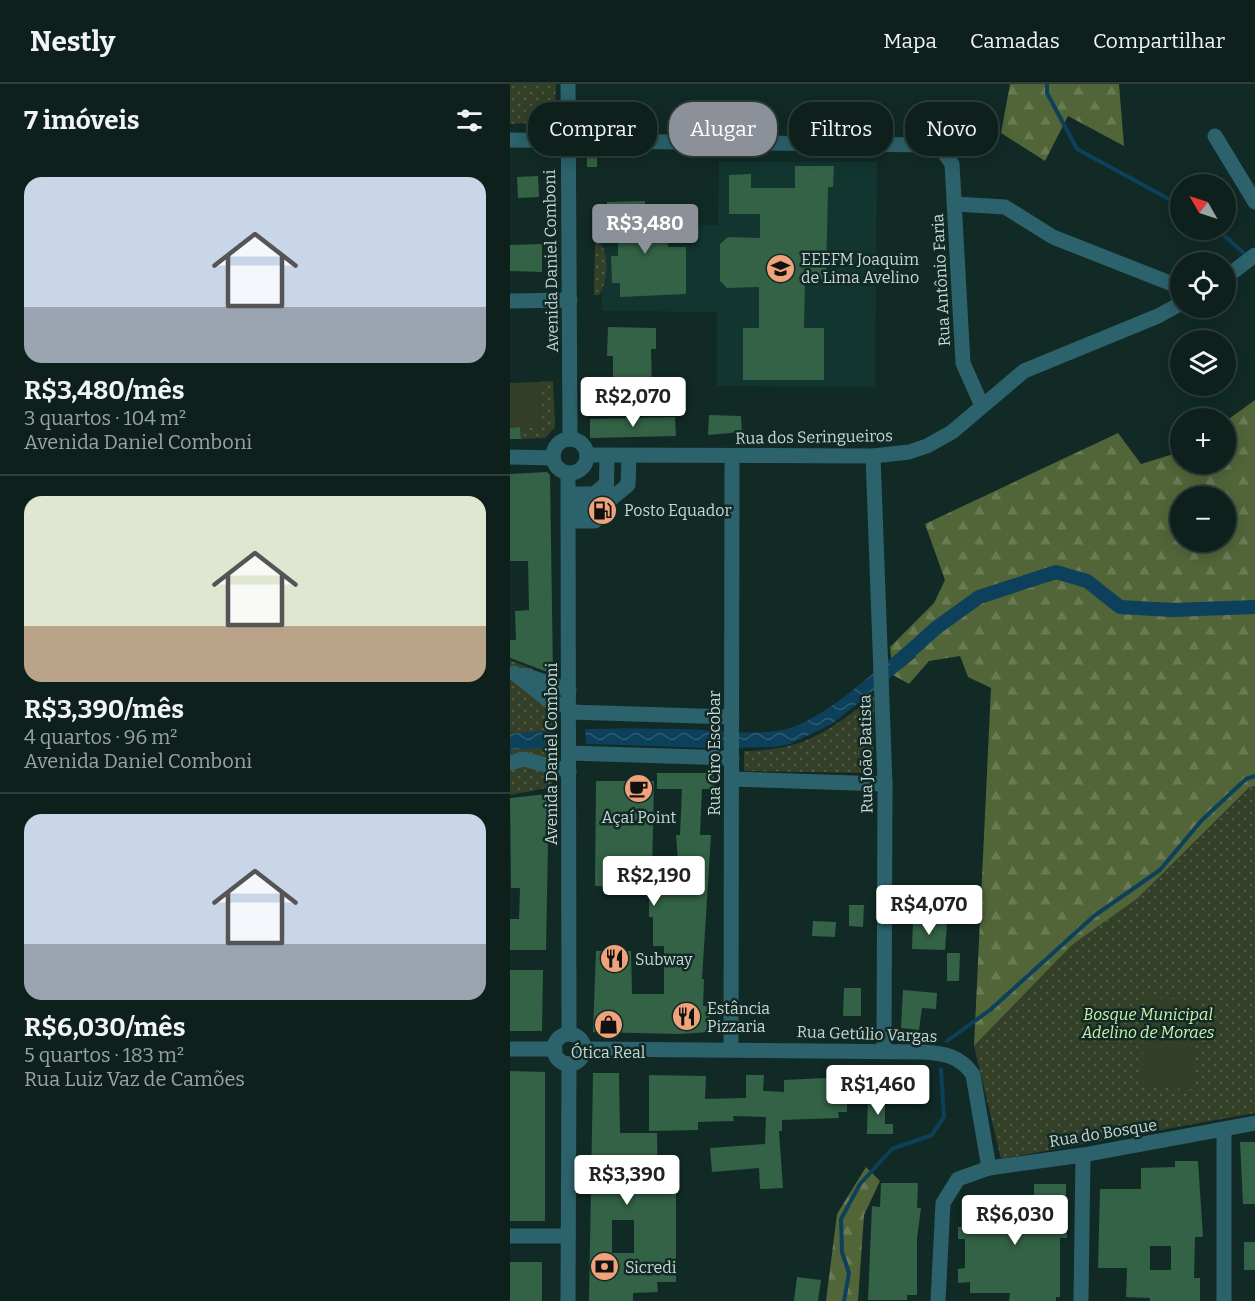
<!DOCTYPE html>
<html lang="pt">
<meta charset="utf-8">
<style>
:root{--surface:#0d201c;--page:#1b2d29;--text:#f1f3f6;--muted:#9aa3a3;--line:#2d3e3b;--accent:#8c9099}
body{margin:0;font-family:Bitter,serif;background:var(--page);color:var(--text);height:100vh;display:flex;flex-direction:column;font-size:22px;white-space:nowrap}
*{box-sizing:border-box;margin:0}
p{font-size:20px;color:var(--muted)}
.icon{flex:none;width:33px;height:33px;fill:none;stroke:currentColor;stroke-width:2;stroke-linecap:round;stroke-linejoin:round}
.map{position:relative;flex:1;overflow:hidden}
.panel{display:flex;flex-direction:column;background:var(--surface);width:510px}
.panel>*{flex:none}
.hud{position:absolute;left:18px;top:18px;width:570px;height:54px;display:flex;gap:12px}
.needle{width:39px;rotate:309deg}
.controls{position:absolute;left:660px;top:90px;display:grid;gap:12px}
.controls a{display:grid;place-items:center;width:66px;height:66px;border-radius:50%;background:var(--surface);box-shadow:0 3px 15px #0003,0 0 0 2px var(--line);font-size:30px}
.price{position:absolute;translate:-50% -51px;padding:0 14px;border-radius:6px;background:#fff;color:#222;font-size:20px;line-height:39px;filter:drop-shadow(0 2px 3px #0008)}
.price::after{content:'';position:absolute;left:50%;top:36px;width:18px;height:14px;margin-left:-9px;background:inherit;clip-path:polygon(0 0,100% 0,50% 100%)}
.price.current{background:var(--accent);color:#fff}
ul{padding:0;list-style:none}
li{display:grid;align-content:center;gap:12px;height:318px;padding:0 24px}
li+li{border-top:2px solid var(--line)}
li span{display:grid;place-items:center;height:186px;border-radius:18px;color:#555}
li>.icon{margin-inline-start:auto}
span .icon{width:108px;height:108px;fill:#fffc;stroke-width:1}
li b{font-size:26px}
h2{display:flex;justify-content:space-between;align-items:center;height:72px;padding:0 24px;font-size:26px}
.chip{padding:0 21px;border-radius:24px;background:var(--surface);box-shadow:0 3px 15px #0003,0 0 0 2px var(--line);font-size:21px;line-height:54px}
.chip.current{background:var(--accent);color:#fff}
header{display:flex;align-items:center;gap:36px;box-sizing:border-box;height:84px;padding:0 30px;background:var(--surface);border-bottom:2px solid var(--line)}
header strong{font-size:28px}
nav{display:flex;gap:33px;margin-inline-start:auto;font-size:21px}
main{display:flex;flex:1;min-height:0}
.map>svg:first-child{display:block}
.built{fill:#123530}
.grass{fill:url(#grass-dots)}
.forest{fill:url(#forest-firs);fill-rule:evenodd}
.garden{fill:#333f27}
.water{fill:url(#water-waves)}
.pier{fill:#112a26}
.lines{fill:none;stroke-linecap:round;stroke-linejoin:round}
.stream{stroke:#0d405b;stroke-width:4}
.canal{stroke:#0d405b;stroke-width:14}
.building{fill:#336246;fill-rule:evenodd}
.minor{stroke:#2c626b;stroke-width:15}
.labels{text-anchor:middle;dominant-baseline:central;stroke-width:5;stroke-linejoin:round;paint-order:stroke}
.poi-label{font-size:16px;fill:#c9d7d4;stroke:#112a26;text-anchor:start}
.street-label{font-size:16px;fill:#c9d7d4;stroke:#112a26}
.park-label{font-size:16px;font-style:italic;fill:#cef1aa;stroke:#112a26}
</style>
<header>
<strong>Nestly</strong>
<nav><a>Mapa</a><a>Camadas</a><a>Compartilhar</a></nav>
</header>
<main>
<section class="panel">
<h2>7 imóveis<svg class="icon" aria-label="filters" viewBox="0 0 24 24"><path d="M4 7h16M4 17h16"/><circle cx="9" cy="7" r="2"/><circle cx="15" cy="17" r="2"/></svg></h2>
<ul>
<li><span style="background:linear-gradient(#c9d6e8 70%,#9aa5b1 0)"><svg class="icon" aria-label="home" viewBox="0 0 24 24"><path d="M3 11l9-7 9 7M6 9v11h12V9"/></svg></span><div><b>R$3,480/mês</b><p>3 quartos · 104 m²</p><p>Avenida Daniel Comboni</p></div></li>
<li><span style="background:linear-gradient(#dfe7d0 70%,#b9a48a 0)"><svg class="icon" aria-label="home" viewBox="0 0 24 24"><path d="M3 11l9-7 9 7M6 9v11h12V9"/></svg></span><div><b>R$3,390/mês</b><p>4 quartos · 96 m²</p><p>Avenida Daniel Comboni</p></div></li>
<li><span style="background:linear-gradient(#c9d6e8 70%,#9aa5b1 0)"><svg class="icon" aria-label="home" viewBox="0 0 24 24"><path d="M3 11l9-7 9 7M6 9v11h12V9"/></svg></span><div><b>R$6,030/mês</b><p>5 quartos · 183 m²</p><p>Rua Luiz Vaz de Camões</p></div></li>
</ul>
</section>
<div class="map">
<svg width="745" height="1217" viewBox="0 0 745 1217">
<defs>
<pattern id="grass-dots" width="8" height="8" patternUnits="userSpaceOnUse" patternTransform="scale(1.5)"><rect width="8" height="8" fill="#333f27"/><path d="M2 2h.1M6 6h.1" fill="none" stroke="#4f5a45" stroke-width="1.8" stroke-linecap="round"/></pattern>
<pattern id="forest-firs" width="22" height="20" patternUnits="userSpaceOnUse" patternTransform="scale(1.5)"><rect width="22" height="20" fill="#516539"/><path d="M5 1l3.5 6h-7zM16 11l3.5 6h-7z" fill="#697a55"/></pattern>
<pattern id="water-waves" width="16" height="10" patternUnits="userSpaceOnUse" patternTransform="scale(1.5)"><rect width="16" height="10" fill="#0d405b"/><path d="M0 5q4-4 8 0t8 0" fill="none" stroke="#2f5b72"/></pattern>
</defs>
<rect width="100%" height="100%" fill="#112a26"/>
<polygon class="built" points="209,78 367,78 365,303 207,302 207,228 92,227 92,139 208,141"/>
<g class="grass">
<polygon points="0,0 46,0 44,38 0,40"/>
<path d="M85,159H91C99,172 98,198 89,211H84Z"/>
<polygon points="43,297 45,343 35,354 11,355 10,343 30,343 28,298"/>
<polygon points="0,576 43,593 42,703 0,711"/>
<path d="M364,612L363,689L234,687V667C295,666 317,648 364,612Z"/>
<polygon points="745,702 745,1029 491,1075 464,962 562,861 628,814 740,704"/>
</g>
<g class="forest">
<polygon points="500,0 609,0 614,62 558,32 535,77 491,49"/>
<path d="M745,316V702L739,704L628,814L562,861L464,962L481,604L458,593L450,572L419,577L399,600L383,591L380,563L424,519L435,496L415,440L608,349L631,380L670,368V380H716V337ZM670,412H716V458H670Z"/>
<polygon points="356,1083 370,1097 354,1131 348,1217 316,1217 327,1130"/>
</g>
<g class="garden">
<polygon points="28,298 30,343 0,344 0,299"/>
<polygon points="636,914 687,916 683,1005 631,1003"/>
</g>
<path class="water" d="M396,562L406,573L322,640L280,660L265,663L199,664L81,660L0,666V650C59,644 116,644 174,645C205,646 250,653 280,644C320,631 363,588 396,562Z"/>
<polygon class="pier" points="75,643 76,661 44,662 44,644"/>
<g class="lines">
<g class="stream">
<polyline points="537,0 537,9 567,65 670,121"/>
<polyline points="708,146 736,171"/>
<polyline points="437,957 480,926 584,832 650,786 692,736 736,695 745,692"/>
<polyline points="334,1217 339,1189 332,1168 331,1135 350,1100 382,1065 422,1051 434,1033 431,985"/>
</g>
<polyline class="canal" points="387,579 426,544 469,513 546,488 577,497 610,523 662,526 745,523"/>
</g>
<g class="building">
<rect x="77" y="70" width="10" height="13"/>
<polygon points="285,82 324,82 323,103 318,103 316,195 295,195 294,244 314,244 314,296 233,296 233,244 249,244 249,203 217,204 210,197 210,160 218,153 250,154 250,130 219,130 219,91 241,90 241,104 285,104"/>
<polygon points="28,92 29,113 8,114 7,93"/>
<polygon points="135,117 135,146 157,145 158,163 176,163 176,210 110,213 110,199 102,199 101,172 108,172 108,136 97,136 97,118"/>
<polygon points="32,160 32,188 0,187 0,161"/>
<polygon points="98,243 146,244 146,265 141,265 142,304 103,305 103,272 97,272"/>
<polygon points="199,331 231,332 232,348 198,351"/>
<polygon points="165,333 166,352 80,354 80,335"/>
<polygon points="10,343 11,355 0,355 0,344"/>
<polygon points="37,388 40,391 43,590 0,574 0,556 6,556 5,527 19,526 18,477 0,477 0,390"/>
<polygon points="147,689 204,689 204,705 192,705 190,751 201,751 192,895 194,895 193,922 200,922 199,948 170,950 83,948 86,867 121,867 122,910 154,910 154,862 143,862 143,833 139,833 139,804 85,802 86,697 144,697 142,792 169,792 166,751 170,751 172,705 147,705"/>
<polygon points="37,710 40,758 38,758 36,866 0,866 0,835 9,835 10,804 1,804 0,714"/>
<polygon points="339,821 354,821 353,843 339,842"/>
<polygon points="303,837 326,838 325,853 302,852"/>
<polygon points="403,838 437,839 435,866 402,865"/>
<polygon points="437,869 450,869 449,897 437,897"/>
<polygon points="0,886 33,886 32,947 0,947"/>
<polygon points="334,904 351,904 351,932 333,932"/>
<polygon points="393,906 427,909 426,925 412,924 409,946 391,944"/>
<polygon points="0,987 35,988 35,1137 0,1137"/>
<path d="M83,989H109L110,1049H147L148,1106H166V1198H147L148,1208L123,1209V1217H79ZM102,1136H124V1169H102Z"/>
<polygon points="139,991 196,992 195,1015 236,1014 236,991 254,991 253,1007 274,1008 274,996 356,992 355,1014 337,1014 337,1028 328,1028 329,1034 272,1036 272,1047 269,1047 273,1104 250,1105 249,1084 202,1088 200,1064 255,1060 256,1033 223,1032 224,1037 188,1038 188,1046 139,1047"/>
<polygon points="358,1010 375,1010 375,1040 383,1040 383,1050 357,1050"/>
<polygon points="730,1058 745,1058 745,1120 733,1120"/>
<path d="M665,1077H688L693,1153H685L684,1194H690V1217H640V1214L616,1213L617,1184H588L590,1105H631V1084L665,1083ZM640,1162H661V1186H640Z"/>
<polygon points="371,1099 408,1099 407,1124 411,1124 407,1154 407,1211 397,1211 397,1216 358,1216 362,1122 370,1123"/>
<polygon points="524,1100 556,1100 556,1112 547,1113 545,1118 545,1137 557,1137 557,1154 550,1154 550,1213 546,1213 546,1217 499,1217 500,1209 460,1209 460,1198 448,1199 448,1185 455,1184 455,1155 448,1155 448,1143 460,1143 460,1115 524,1116"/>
<rect x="734" y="1158" width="11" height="28"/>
<rect x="0" y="1178" width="32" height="39"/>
<polygon points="287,1193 311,1196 308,1217 284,1217"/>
</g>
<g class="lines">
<g class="minor">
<polyline points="58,0 60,355"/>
<polyline points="705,52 745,118"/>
<polyline points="0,56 417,61 433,67 442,80 453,279 472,322"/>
<polyline points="445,120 495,123 543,153 670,203"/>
<polyline points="716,193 745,171"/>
<polyline points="0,217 60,216"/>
<circle cx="60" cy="372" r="17"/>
<polyline points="77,371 363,372 399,368 417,362 442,348 514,287 648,232 670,220"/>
<polyline points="363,372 375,700 374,967"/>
<polyline points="0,373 43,374"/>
<polyline points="58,389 59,950"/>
<polyline points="60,410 84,410 96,400"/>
<polyline points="96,419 118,401 119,372"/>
<polyline points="60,424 85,424 96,413"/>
<polyline points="60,437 85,437 96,426 97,372"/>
<polyline points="4,589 42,619 59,622"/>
<polyline points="13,591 59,606"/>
<polyline points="59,628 222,633"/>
<polyline points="59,669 222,674"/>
<polyline points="0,679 13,675 59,687"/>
<polyline points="222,695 375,700"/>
<circle cx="59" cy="965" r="15"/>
<polyline points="0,965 45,965"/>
<path d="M74,965L412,968C434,969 451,972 463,991L479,1084"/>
<polyline points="221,965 222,373"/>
<polyline points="714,1045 714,1217"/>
<polyline points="0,1152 58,1152"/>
<polyline points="58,1217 59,980"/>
<polyline points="428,1217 433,1119 448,1095 479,1084 573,1071 745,1039"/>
<polyline points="571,1217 573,1071"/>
</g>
</g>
<defs>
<symbol id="school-disc" viewBox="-11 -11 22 22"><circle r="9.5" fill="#f0a27a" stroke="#112a26"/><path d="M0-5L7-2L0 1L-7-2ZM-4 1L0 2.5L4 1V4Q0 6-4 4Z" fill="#111"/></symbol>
<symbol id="fuel-disc" viewBox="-11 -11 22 22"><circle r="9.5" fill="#f0a27a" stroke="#112a26"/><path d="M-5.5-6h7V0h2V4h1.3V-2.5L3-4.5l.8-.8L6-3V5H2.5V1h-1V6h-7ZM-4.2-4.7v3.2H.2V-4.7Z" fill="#111"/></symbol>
<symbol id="cafe-disc" viewBox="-11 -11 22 22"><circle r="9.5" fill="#f0a27a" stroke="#112a26"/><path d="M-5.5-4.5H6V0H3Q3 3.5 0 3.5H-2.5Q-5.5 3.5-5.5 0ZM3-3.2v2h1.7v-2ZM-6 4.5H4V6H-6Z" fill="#111"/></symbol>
<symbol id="restaurant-disc" viewBox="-11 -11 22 22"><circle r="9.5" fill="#f0a27a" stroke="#112a26"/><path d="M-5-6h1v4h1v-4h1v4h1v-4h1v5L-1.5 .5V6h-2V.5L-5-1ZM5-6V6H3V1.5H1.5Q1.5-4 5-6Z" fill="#111"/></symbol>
<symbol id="shop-disc" viewBox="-11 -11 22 22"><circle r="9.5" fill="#f0a27a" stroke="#112a26"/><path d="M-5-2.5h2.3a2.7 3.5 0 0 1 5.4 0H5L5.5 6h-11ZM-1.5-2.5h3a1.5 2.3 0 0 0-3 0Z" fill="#111"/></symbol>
<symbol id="bank-disc" viewBox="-11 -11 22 22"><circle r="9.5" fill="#f0a27a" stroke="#112a26"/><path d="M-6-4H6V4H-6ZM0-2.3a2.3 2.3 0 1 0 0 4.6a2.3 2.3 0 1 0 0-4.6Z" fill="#111"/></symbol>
</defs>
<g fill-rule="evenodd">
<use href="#school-disc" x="254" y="168" width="33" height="33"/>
<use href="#fuel-disc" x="76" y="410" width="33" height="33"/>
<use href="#cafe-disc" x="112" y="688" width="33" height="33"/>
<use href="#restaurant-disc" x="88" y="858" width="33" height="33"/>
<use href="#restaurant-disc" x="160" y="916" width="33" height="33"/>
<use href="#shop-disc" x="82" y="924" width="33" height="33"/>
<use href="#bank-disc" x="78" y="1166" width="33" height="33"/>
</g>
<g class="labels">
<g class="poi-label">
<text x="291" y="175">EEEFM Joaquim<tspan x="291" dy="18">de Lima Avelino</tspan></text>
<text x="114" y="426">Posto Equador</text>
<text x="129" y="733" text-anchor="middle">Açaí Point</text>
<text x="125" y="875">Subway</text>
<text x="197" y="924">Estância<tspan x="197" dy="18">Pizzaria</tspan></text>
<text x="98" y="968" text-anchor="middle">Ótica Real</text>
<text x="115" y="1183">Sicredi</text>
</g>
<g class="street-label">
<text transform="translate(41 177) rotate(-91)">Avenida Daniel Comboni</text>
<text transform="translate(431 196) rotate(-93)">Rua Antônio Faria</text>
<text transform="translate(304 353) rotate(-1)">Rua dos Seringueiros</text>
<text transform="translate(204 669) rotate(-90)">Rua Ciro Escobar</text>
<text transform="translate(41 670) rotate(-90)">Avenida Daniel Comboni</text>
<text transform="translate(356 670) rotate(-91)">Rua João Batista</text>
<text transform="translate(357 950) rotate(2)">Rua Getúlio Vargas</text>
<text transform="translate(593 1049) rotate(-9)">Rua do Bosque</text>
</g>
<g class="park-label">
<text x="638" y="930">Bosque Municipal<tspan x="638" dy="18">Adelino de Moraes</tspan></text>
</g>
</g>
</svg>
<div class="controls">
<a><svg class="needle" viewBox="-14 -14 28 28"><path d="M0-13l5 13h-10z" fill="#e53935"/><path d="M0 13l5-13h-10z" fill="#9aa3a3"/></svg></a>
<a><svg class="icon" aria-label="locate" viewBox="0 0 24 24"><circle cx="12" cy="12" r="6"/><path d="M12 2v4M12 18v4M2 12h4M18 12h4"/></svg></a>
<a><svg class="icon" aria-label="layers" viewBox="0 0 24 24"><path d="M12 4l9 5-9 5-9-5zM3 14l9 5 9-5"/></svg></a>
<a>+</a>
<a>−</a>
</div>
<b class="price current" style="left:135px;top:171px">R$3,480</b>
<b class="price" style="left:123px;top:344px">R$2,070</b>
<b class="price" style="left:144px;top:823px">R$2,190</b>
<b class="price" style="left:419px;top:852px">R$4,070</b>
<b class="price" style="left:368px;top:1032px">R$1,460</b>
<b class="price" style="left:117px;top:1122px">R$3,390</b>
<b class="price" style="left:505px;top:1162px">R$6,030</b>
<div class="hud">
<a class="chip">Comprar</a>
<a class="chip current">Alugar</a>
<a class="chip">Filtros</a>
<a class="chip">Novo</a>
</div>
</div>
</main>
